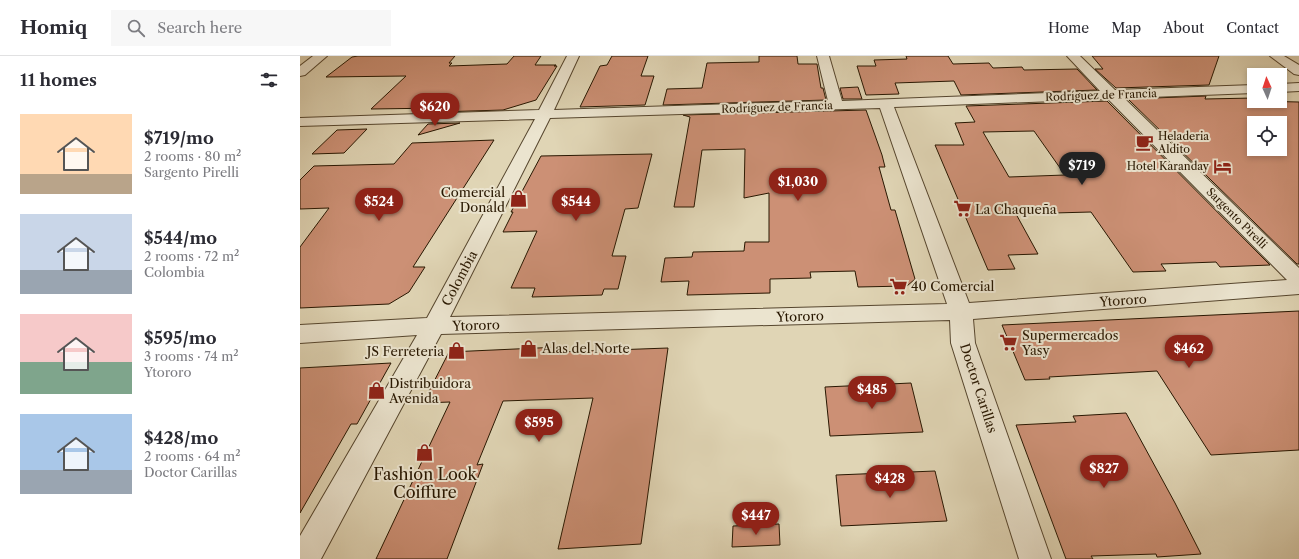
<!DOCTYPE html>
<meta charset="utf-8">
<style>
:root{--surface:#fff;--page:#f7f7f7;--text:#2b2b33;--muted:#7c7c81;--line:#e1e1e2;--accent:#8f2418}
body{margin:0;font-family:"Libre Caslon Text",serif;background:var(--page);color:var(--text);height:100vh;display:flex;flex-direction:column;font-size:15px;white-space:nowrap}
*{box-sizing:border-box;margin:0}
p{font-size:13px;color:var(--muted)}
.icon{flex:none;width:22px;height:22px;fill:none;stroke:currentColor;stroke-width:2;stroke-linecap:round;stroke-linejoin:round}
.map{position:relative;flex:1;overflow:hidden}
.drawer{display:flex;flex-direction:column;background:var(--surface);width:300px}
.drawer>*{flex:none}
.needle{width:26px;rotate:357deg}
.controls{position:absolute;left:947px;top:12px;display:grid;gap:8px}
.controls a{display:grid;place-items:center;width:40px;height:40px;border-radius:0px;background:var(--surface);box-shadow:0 2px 6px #0003;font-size:20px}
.price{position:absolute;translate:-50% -34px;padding:0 9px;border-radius:14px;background:var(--accent);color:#fff;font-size:13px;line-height:26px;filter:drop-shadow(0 1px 2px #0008)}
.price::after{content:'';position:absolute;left:50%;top:24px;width:12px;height:9px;margin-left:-6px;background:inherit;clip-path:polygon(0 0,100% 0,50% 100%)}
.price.selected{background:#222;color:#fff}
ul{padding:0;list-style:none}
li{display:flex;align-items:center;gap:12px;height:100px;padding:0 20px}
li span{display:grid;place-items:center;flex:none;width:112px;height:80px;border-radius:0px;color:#555}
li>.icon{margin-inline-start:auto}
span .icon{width:48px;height:48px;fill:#fffc;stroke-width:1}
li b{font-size:17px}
h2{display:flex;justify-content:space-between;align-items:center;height:48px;padding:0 20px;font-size:17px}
header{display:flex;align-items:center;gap:24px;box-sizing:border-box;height:56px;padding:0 20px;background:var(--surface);border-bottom:1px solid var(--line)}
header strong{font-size:19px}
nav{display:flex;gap:22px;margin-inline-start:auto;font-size:14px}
.search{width:280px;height:36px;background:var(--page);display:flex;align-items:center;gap:10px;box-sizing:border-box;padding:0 14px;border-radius:0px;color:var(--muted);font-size:15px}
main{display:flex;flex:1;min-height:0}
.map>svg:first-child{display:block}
.building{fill:#cc9075;stroke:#281701;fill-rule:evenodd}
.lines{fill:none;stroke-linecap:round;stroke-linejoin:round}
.minor-casing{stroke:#56462e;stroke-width:2}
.minor{fill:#ebe4cf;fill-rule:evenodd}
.labels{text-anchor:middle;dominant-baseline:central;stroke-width:4;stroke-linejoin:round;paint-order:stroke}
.far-street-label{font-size:11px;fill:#281701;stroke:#ebe4cf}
.far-poi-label{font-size:11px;fill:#281701;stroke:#ebe4cf;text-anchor:start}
.poi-label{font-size:13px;fill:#281701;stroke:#ebe4cf;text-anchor:start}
.street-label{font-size:13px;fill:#281701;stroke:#ebe4cf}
.near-poi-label{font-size:16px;fill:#281701;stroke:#ebe4cf}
</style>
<header>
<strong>Homiq</strong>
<div class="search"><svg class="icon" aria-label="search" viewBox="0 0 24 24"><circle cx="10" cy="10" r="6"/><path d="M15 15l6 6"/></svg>Search here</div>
<nav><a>Home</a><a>Map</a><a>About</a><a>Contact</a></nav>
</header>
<main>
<section class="drawer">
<h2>11 homes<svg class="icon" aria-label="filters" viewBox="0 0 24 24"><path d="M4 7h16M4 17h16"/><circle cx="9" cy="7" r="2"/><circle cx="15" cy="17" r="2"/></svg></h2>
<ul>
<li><span style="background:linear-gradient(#ffd9b3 75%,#b9a48a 0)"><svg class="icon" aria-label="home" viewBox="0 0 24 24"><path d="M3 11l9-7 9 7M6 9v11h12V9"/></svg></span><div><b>$719/mo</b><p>2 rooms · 80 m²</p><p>Sargento Pirelli</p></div></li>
<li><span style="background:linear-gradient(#c9d6e8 70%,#9aa5b1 0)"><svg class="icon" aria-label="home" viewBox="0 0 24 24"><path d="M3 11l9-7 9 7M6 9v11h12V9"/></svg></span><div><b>$544/mo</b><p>2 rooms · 72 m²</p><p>Colombia</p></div></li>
<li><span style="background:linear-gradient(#f6c9c9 60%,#7fa58c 0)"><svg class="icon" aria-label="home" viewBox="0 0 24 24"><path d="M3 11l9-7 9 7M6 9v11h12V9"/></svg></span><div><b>$595/mo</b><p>3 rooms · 74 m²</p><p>Ytororo</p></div></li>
<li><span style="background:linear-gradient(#a9c7e8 70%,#9aa5b1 0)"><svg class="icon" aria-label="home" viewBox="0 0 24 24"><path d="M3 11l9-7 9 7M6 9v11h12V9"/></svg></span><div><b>$428/mo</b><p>2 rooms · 64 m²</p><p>Doctor Carillas</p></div></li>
</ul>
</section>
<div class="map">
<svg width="999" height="503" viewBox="0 0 999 503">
<rect width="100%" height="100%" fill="#e0d5b5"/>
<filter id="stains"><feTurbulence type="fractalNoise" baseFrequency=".005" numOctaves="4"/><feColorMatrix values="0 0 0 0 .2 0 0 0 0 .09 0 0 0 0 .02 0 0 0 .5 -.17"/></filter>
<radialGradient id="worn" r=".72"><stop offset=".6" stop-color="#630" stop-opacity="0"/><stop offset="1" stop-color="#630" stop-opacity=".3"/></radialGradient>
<g class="building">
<polygon points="58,0 155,0 149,7 152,7 149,10 207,8 214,0 241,0 235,9 256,9 254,10 257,10 236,44 203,54 138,56 142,52 71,53 106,20 26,21 52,1"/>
<polygon points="312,0 348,0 341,20 354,20 345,49 280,51 300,10 307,9"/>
<polygon points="459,0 497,0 498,8 517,8 521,32 523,32 526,44 363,49 367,33 402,32 407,7 459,6"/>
<polygon points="606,0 648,0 653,8 689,7 693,12 722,11 724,14 777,13 797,34 661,39 654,25 595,27 599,38 566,39 557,10 576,10 574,4 607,3"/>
<polygon points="792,0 919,0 909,29 816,32 795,13 803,13"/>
<polygon points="558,31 562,43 543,43 540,32"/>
<path d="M906,40L905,43L954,42V45L999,46V208H997L828,43ZM954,67H980V93H954Z"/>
<path d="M807,45L970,209L920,211L916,206L861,208L866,215L833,216L791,156L716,158L738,198L708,199L715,213L688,214L635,89H664L655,67L675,66L666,50ZM734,75L765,119L709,121L683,76Z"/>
<polygon points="566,54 582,99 585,111 579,111 591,154 595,154 615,223 607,230 558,231 555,215 510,216 511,222 470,223 470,237 387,239 389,225 361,226 365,202 392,201 393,196 444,195 445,186 469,186 469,137 444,142 445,93 402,94 394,151 374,151 390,61 383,59"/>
<polygon points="160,67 118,79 128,68"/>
<polygon points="67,73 44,97 12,98 37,74"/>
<polygon points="194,84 113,211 125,211 109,236 89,248 0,252 0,191 29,152 0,153 0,124 14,110 94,108 112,87"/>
<polygon points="352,98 338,152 325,153 312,200 326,200 318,233 304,233 302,239 232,241 235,232 211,232 237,175 203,176 213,156 211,156 241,100"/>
<polygon points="999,255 999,394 911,399 857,315 749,321 750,323 725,324 702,269"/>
<polygon points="260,291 258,296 368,292 341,488 258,493 293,342 203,345 177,409 183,408 147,503 76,503 150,346 123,347 149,296"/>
<polygon points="91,307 57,368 51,368 0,457 0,312"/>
<polygon points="611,327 623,376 530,380 525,331"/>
<polygon points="826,357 875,447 901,498 857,501 856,498 791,500 793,503 766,503 716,369 776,366 773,360"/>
<polygon points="635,415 647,465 541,470 536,419"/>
<polygon points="479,468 480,489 432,491 433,470"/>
</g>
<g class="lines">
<defs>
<g id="minor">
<polygon points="13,0 27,0 5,19 0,20 0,10"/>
<path d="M267,0H279L254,54L528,45L517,0H529L542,45L800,35L767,0H780L815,34L954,29V37L824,42L999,212V238L673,263L675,287L751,503H719L651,287L650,264L141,278L21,503H0V480L117,279L0,287V269L127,262L235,63L0,70V62L239,54ZM808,43L987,224L669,247L594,51ZM580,52L647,248L150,261L250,62Z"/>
<polygon points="970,0 984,0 999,9 999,19 994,18"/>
<polygon points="999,27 999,35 980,36 980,28"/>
</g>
</defs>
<use href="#minor" class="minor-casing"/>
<use href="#minor" class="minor"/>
</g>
<defs>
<symbol id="cafe-bare" viewBox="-9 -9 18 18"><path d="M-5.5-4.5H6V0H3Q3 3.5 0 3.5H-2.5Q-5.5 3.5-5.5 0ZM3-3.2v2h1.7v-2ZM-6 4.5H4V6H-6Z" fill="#8f2418" stroke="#ebe4cf" stroke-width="2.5" paint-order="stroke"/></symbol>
<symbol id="hotel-bare" viewBox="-9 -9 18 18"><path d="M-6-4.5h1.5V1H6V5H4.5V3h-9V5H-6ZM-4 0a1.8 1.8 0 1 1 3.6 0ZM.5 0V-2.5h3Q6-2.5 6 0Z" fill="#8f2418" stroke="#ebe4cf" stroke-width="2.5" paint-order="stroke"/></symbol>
<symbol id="shop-bare" viewBox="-9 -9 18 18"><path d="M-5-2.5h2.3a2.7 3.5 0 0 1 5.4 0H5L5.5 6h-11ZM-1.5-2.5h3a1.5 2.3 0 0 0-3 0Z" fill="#8f2418" stroke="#ebe4cf" stroke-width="2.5" paint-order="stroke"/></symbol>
<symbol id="supermarket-bare" viewBox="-9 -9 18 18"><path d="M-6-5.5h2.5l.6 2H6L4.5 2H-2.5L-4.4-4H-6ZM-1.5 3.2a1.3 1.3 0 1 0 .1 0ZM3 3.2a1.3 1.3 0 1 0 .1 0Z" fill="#8f2418" stroke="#ebe4cf" stroke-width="2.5" paint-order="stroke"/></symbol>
</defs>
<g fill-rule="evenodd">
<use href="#cafe-bare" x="832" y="74" width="25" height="25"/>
<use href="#hotel-bare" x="910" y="98" width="25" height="25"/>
<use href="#shop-bare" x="206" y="130" width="25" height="25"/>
<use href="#supermarket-bare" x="650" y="140" width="25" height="25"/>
<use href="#supermarket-bare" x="586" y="218" width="25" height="25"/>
<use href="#supermarket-bare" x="696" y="274" width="25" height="25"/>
<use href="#shop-bare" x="216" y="280" width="25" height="25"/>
<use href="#shop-bare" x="144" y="282" width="25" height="25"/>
<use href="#shop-bare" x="64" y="322" width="25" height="25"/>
<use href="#shop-bare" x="112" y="384" width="25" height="25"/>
</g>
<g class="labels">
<g class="far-street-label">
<text transform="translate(801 39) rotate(-2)">Rodríguez de Francia</text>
<text transform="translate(477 51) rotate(-2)">Rodríguez de Francia</text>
<text transform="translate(937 162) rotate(45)">Sargento Pirelli</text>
</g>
<g class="far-poi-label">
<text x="858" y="80">Heladeria<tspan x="858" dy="13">Aldito</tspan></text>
<text x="909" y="110" text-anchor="end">Hotel Karanday</text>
</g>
<g class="poi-label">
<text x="205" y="136" text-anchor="end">Comercial<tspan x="205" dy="15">Donald</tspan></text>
<text x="675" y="153">La Chaqueña</text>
<text x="611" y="230">40 Comercial</text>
<text x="722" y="279">Supermercados<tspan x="722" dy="15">Yasy</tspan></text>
<text x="242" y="292">Alas del Norte</text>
<text x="144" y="295" text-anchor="end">JS Ferreteria</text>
<text x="89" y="327">Distribuidora<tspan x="89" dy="15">Avenida</tspan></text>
</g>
<g class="street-label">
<text transform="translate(159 222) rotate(-62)">Colombia</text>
<text transform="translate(823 244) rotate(-4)">Ytororo</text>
<text transform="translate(500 260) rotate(-2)">Ytororo</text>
<text transform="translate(176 269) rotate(-2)">Ytororo</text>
<text transform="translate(679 332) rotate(72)">Doctor Carillas</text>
</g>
<g class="near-poi-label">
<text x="125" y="418">Fashion Look<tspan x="125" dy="18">Coiffure</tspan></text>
</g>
</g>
<rect width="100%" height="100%" filter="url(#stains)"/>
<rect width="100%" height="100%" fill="url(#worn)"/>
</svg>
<div class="controls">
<a><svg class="needle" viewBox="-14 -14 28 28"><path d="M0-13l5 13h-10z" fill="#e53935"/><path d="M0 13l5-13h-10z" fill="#7c7c81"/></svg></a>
<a><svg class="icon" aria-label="locate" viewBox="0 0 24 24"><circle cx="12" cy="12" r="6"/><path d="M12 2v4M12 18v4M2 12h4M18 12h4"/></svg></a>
</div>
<b class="price" style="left:135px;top:71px">$620</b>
<b class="price selected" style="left:782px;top:130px">$719</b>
<b class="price" style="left:498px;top:146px">$1,030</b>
<b class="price" style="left:79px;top:166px">$524</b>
<b class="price" style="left:276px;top:166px">$544</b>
<b class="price" style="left:889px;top:313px">$462</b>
<b class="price" style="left:572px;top:354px">$485</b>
<b class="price" style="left:239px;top:387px">$595</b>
<b class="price" style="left:804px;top:433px">$827</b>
<b class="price" style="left:590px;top:443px">$428</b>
<b class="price" style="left:456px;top:480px">$447</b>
</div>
</main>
